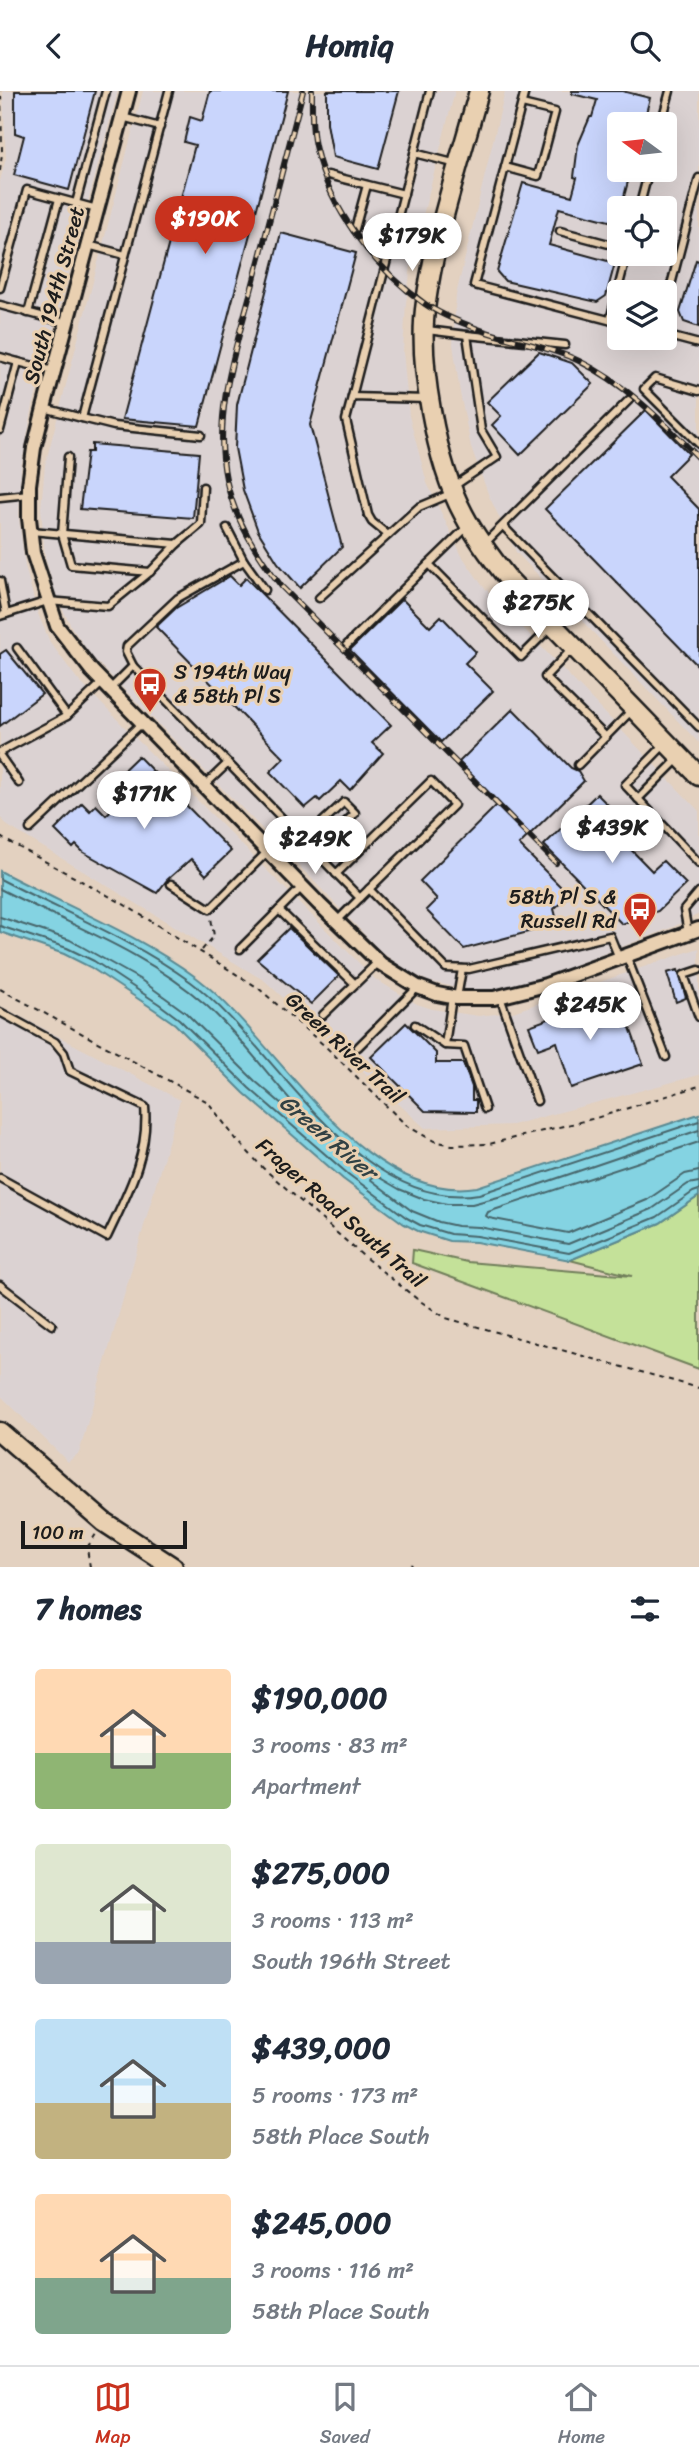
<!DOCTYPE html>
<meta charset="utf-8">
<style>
:root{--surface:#fff;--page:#f6f6f7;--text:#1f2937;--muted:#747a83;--line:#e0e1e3;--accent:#c8321e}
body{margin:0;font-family:Sriracha,sans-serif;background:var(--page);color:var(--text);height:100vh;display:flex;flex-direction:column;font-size:26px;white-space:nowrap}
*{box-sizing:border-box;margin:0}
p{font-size:23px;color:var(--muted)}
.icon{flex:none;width:38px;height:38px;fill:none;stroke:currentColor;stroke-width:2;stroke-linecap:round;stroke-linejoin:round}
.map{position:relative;height:1476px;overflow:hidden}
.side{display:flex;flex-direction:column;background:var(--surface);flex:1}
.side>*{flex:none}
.needle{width:46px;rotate:285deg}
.tools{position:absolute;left:607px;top:21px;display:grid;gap:14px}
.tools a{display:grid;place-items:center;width:70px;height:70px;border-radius:7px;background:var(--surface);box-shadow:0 7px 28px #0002;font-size:35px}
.scale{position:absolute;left:21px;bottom:18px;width:166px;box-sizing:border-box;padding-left:7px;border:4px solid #1c1c1c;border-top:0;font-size:19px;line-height:24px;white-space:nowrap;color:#1c1c1c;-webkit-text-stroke:5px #e9d0b1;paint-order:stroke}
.price{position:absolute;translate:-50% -60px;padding:0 16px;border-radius:24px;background:#fff;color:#222;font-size:23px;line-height:46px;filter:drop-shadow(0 2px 4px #0008)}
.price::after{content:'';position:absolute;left:50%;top:42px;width:21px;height:16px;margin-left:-10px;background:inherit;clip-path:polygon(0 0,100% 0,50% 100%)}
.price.current{background:var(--accent);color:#fff}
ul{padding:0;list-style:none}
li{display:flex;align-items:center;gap:21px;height:175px;padding:0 35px}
li span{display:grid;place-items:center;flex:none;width:196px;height:140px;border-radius:7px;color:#555}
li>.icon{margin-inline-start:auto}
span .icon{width:84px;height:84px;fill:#fffc;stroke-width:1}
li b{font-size:30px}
h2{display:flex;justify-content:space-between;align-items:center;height:84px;padding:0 35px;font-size:30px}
header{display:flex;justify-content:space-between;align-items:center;height:91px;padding:0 35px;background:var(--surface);font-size:32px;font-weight:700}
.dock{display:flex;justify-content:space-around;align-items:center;height:98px;border-top:2px solid var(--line);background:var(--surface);font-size:19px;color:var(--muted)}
.dock a{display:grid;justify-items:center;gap:4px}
.dock .current{color:var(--accent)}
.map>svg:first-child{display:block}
.built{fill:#dbd2d2;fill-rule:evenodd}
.green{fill:#c4e199;stroke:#707e5a;stroke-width:2}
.water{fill:#84d3e2;stroke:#5a8a93;stroke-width:2}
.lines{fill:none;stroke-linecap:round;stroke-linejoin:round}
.shore{stroke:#46656b;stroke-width:2}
.building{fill:#c9d5fc;stroke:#1c1c1c;stroke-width:2}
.lane-casing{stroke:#1c1c1c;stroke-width:11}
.street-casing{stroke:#1c1c1c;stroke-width:18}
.secondary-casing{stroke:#1c1c1c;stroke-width:23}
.path{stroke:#1c1c1c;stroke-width:2;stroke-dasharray:5 5;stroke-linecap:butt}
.lane{stroke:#e9d0b1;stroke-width:6}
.street{stroke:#e9d0b1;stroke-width:12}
.secondary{stroke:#e9d0b1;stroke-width:18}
.rail-casing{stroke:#1c1c1c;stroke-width:6}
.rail{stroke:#e9d0b1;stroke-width:3.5;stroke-dasharray:10;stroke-linecap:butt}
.labels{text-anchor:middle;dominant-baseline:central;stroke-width:6;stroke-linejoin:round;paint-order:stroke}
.street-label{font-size:21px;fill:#1c1c1c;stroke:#e9d0b1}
.poi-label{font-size:21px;fill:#1c1c1c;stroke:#e9d0b1;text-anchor:start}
.water-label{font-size:23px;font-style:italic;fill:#314144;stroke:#e9d0b1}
</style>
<header><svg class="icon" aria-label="back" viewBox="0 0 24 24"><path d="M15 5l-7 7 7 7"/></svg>Homiq<svg class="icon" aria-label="search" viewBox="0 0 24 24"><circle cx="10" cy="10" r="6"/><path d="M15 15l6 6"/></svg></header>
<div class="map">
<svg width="699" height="1476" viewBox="0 0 699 1476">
<rect width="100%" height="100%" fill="#e3d1c0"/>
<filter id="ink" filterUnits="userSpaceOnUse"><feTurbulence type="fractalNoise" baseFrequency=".0143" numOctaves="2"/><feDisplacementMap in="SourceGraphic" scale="14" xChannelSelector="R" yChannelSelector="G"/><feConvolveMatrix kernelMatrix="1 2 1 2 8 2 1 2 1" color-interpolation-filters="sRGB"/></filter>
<g filter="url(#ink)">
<g class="built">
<polygon points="3,0 118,0 33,315 21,377 19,427 25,475 38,523 50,551 78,589 375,888 417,913 432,918 478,925 513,921 699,857 699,984 512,1034 425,1037 265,890 8,735 0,726 0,90 6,67"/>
<polygon points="143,0 455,0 412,167 406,212 403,260 409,325 427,392 462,465 482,494 699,720 699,823 673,836 521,895 478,900 430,891 405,879 379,859 312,788 92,566 72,537 56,505 45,466 41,417 45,374"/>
<path d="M505,0H699V652L516,461L489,405L471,356L460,302L453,253L456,204ZM620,33H665V79H620ZM620,117H665V163H620ZM620,201H665V247H620Z"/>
<polygon points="0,915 180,1009 79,1362 68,1371 0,1304"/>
</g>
<polygon class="green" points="699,1105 699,1278 412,1172 413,1159 467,1171 632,1185 570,1169 660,1132"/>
<path class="water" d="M0,780C66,815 136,842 197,887C277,947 362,1115 477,1096L699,1023V1105L660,1132L570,1169L476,1151L449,1150L418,1140L404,1133L343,1088L244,1002L175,933L155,919L90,876L64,863L0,841Z"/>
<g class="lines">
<g class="shore">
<path d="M0,788C65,822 132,848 191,891C275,953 357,1123 479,1103L699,1030"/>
<path d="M0,798C70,834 146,861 206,914C242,947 270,987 303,1023V1027H298L255,990L185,921L141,889L70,849L0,826"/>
<polyline points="0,835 67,857 94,870 159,913 179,928 249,997 348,1083 407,1127 420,1134 450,1143 477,1145 569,1162 657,1126 693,1101 699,1099"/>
<polyline points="699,1039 517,1101 472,1113 447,1113 424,1108 399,1098 375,1084 370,1088 412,1120 439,1131 457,1135 479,1136 568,1153 652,1118 688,1093 699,1091"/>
<polyline points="699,1051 488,1121 486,1125 489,1127 568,1142 647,1109 685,1083 699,1080"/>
</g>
</g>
<g class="building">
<polygon points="15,0 95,0 69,99 14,84 24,45 15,42"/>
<polygon points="210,0 288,0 199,335 122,328 195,54 184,51 190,26 202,30"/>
<polygon points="327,0 399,0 378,78 333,66 327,32"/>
<polygon points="572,0 622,0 650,7 643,33 620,33 620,79 631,79 617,132 559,117 549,154 615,172 606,205 597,211 505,190 497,181 523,92 572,105 577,87 574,86 578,54 590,26 592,26 597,9 572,3"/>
<polygon points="281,142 356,162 310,334 342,456 300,497 278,472 258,440 243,399 235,357 237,314"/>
<polygon points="696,169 699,170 699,236 684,231 680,221"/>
<polygon points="539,261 572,272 593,293 520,364 492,334 501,325 487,311"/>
<polygon points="646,319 689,363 667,385 699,418 699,576 545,418"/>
<polygon points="92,353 199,362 193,427 80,418 87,361 92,361"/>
<polygon points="230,485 239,494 246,487 391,634 372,652 383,662 350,699 341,690 320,710 317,707 305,717 270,681 284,667 156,536 176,517"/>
<polygon points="402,508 430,536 441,525 476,561 465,572 493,600 441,651 350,559"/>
<polygon points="6,559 42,603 0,635 0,563"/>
<polygon points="513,618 571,677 578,680 584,690 519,754 569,804 554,818 558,833 464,858 426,819 437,808 420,790 499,712 459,671"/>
<polygon points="138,665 231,760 206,784 191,768 167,789 157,802 83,761 76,754 73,757 55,739 82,712 90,720 96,714 106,724 125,706 111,691"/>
<polygon points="597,703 617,723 607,734 652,780 663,770 686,793 658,820 622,833 544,754"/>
<polygon points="289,837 339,885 311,913 257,868"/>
<polygon points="678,879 686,907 676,911 667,882"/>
<polygon points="601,909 606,923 623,917 643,973 571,997 557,951 538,958 529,935"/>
<polygon points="406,932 436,962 436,972 463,972 472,996 472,1009 476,1009 476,1021 425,1020 371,966"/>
</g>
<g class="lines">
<defs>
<g id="lane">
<polyline points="525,0 474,194 620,232"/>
<polyline points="122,26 160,36"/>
<polyline points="661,33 670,0"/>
<polyline points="414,62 457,73"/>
<polyline points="505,76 538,85 555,21 522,13"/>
<polyline points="328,84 404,103"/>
<polyline points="76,112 106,0"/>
<polyline points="639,117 649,79"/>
<polyline points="355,138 367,94"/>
<polyline points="560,140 620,156"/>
<polyline points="88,154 125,164"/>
<polyline points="0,197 27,99 97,118"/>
<polyline points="0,214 67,232"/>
<polyline points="665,217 699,87"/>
<polyline points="28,222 59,108"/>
<polyline points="610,229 627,163"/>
<polyline points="427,239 467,244 481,339 497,366 454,395"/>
<polyline points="467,244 565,254"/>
<polyline points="665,244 699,253"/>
<polyline points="0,266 18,271 0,339"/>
<polyline points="18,271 54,280"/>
<polyline points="699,300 655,287 644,298 699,353"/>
<polyline points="352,306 430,0"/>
<polyline points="44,317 82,327 169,0"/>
<polyline points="82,327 114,335 201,344"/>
<polyline points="68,366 62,443 71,474 150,481"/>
<polyline points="0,406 29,403"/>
<polyline points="468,435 429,473 521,566 550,537"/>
<polyline points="503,435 699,636"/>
<polyline points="227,437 244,470 265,499"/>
<polyline points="31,440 177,453 201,433 203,396"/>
<polyline points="388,444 372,431 368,424 346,329 352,306 427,308"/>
<polyline points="484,453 629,309"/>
<polyline points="0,490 6,523"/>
<polyline points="319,507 419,416 450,403"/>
<polyline points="0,525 48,510 108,515 150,481 177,453"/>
<polyline points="346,555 429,473"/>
<polyline points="17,557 67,625"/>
<polyline points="572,558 545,586 606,646"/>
<polyline points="133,575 126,561 127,555 178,507 244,470"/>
<polyline points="110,598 133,575 360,807 337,830"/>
<polyline points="666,652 625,694 699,772"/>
<polyline points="0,661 67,625 103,591"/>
<polyline points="0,665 19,692"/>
<polyline points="578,674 633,618"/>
<polyline points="204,695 228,672"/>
<polyline points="638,708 679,667"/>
<polyline points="30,738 142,632"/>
<polyline points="316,761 355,722 344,711 318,735"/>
<polyline points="336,783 431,690 454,714 360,807"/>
<polyline points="171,793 210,818 267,761"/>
<polyline points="369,798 446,877 469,878 610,845 619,867"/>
<polyline points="279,819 355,893"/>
<polyline points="688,842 684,819 699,801"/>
<polyline points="240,858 302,796"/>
<polyline points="626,864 666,966"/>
<polyline points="699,879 684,884 699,926"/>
<polyline points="500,906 537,1010"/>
<polyline points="457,907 462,878"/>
<path d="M0,921L55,951L64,962L70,980L145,1016C149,1065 127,1103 107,1146L0,1087"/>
<polyline points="323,924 379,870"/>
<polyline points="415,934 445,954 464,955 485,1018"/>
<polyline points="445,954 452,906"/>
<polyline points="358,956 418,896"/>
<polyline points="0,1194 52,1234"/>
</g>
<polyline id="street" points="129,0 44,317 34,357 29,394 29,427 33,462 57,535 92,580 130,619 319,813 381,873 418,896 437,903 457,907 494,907 546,894 699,838"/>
<g id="secondary">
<path d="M479,0C460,70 436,140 426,211C417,269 436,373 464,424C476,447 493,469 509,489L699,685"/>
<polyline points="0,1341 104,1431 173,1476"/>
</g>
</defs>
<use href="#lane" class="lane-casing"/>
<use href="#street" class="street-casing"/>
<use href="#secondary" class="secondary-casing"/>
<g class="path">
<polyline points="0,80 2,62 1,0"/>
<polyline points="0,746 120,811 257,896 326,956 407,1035 434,1050 452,1054 489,1053 596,1027 699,995"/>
<polyline points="202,859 214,845 211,827"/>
<polyline points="0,898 208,1011 236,1048 263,1077 362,1164 417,1208 446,1227 699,1297"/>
<polyline points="90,1476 87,1457 96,1443"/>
<polyline points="410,1476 412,1473"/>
</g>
<use href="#lane" class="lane"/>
<use href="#street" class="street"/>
<use href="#secondary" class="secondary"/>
<defs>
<g id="rail">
<path d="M303,0C287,62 271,123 255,185C238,251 212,320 226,388C235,430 257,463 282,496L556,772"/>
<path d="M312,0C312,19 311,40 316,59C330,118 374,177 425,213C438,222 457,230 473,236C507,250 546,254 579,270C626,293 663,331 699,367"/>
</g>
</defs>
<use href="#rail" class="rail-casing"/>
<use href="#rail" class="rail"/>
</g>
</g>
<defs>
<symbol id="bus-pin" viewBox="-11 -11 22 30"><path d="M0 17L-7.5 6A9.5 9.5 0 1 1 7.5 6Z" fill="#c8321e" stroke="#e9d0b1"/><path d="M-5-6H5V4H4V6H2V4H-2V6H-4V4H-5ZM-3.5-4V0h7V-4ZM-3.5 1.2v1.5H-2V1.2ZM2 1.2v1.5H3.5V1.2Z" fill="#fff"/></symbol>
</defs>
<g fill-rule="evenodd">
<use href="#bus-pin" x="131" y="574" width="38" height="52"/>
<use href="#bus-pin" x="621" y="799" width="38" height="52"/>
</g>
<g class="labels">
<g class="street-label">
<text transform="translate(54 204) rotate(-75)">South 194th Street</text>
<text transform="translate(345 957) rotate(43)">Green River Trail</text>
<text transform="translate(341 1122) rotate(41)">Frager Road South Trail</text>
</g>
<g class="poi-label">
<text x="174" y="581">S 194th Way<tspan x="174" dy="24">&amp; 58th Pl S</tspan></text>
<text x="616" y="806" text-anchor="end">58th Pl S &amp;<tspan x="616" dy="24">Russell Rd</tspan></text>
</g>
<g class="water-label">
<text transform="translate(328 1046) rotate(40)">Green River</text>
</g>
</g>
</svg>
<div class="tools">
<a><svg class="needle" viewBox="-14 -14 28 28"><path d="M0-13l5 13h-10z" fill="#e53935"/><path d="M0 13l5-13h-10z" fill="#747a83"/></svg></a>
<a><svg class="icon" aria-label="locate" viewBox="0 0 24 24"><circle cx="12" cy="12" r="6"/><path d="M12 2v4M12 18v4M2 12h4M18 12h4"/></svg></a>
<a><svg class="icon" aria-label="layers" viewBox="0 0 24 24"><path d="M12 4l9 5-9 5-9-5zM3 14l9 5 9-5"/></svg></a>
</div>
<div class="scale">100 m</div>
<b class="price current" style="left:205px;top:165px">$190K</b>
<b class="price" style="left:412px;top:182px">$179K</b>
<b class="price" style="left:538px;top:549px">$275K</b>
<b class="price" style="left:144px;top:740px">$171K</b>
<b class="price" style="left:612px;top:774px">$439K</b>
<b class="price" style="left:315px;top:785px">$249K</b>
<b class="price" style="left:590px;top:951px">$245K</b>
</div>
<section class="side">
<h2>7 homes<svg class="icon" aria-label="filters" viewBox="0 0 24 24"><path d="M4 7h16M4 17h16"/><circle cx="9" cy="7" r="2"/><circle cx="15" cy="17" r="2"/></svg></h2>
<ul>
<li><span style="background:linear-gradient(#ffd9b3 60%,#8fb573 0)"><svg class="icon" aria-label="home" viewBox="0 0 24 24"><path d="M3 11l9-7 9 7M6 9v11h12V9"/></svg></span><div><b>$190,000</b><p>3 rooms · 83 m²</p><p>Apartment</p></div></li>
<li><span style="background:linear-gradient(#dfe7d0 70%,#9aa5b1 0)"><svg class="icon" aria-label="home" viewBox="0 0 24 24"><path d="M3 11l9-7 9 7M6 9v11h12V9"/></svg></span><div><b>$275,000</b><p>3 rooms · 113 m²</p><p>South 196th Street</p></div></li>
<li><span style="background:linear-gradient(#bfe0f5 60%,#c2b280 0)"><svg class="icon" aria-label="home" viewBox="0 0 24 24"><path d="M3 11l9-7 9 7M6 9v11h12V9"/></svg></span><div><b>$439,000</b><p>5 rooms · 173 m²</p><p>58th Place South</p></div></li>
<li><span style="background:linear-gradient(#ffd9b3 60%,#7fa58c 0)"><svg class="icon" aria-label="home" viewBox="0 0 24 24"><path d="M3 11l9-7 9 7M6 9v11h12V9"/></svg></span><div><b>$245,000</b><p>3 rooms · 116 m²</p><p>58th Place South</p></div></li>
</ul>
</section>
<nav class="dock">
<a class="current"><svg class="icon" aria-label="map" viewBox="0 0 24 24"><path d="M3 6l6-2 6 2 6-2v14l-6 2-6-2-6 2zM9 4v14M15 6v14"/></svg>Map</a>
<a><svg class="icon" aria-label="saved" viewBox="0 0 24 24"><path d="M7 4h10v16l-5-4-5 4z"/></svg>Saved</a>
<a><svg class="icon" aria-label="home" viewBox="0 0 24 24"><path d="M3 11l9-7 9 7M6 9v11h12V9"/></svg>Home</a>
</nav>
